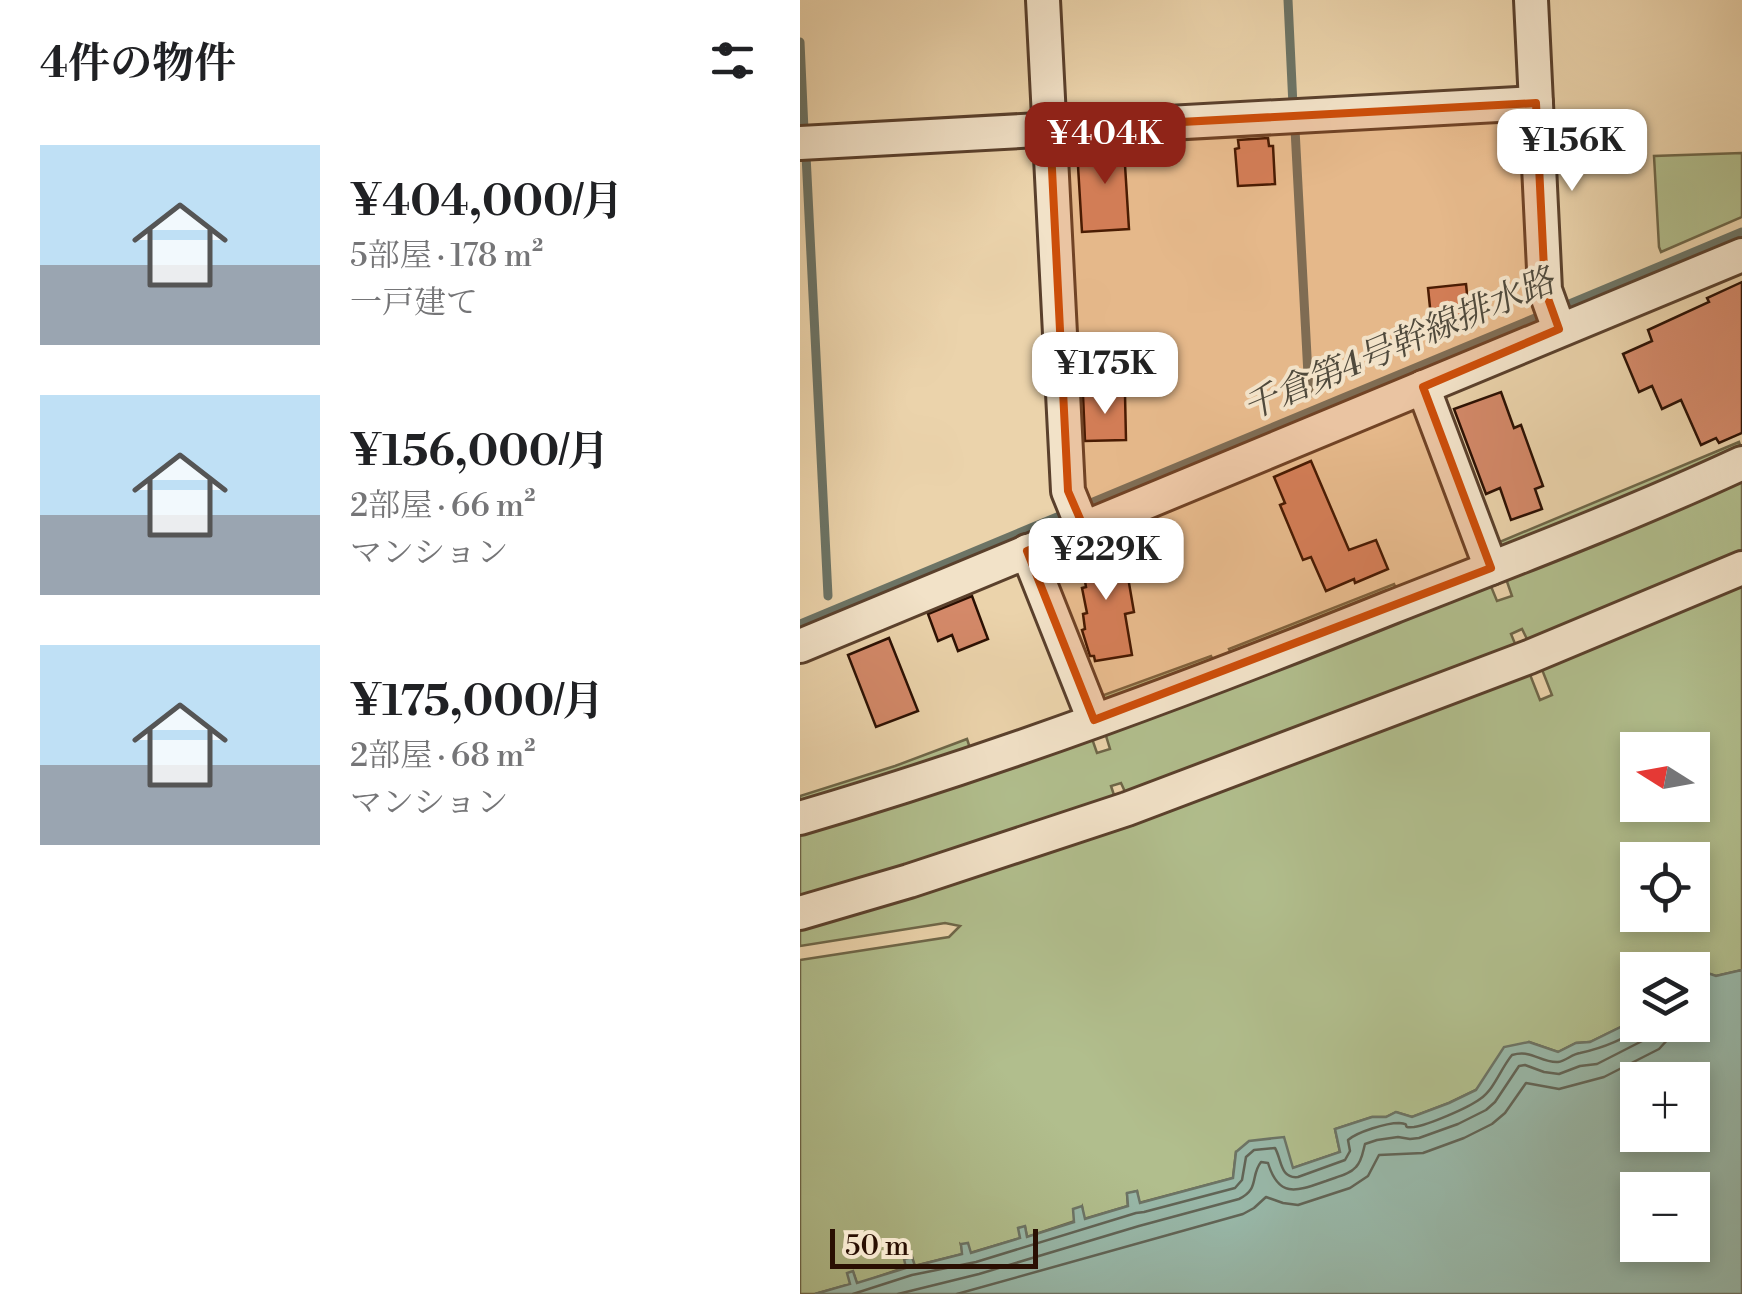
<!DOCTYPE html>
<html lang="ja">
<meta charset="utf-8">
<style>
:root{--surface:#fff;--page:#f6f6f6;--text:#202124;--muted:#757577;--accent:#8f2418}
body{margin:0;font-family:"Libre Bodoni","Noto Serif JP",serif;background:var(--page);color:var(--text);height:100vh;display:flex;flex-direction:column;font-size:38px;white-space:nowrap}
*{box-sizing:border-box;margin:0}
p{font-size:32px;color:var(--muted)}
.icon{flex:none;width:55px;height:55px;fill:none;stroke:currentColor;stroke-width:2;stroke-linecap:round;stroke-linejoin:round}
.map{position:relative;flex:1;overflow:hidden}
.details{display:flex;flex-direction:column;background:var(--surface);width:800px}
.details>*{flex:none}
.needle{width:65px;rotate:281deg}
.fabs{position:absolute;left:820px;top:732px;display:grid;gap:20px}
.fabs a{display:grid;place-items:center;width:90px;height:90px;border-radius:0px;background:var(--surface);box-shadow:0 5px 15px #0003;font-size:50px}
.scale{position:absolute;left:30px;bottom:25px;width:208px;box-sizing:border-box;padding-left:10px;border:5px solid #2a0f02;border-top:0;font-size:28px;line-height:35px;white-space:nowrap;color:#2a0f02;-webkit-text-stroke:8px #f2e2c8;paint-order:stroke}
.price{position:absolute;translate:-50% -85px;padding:0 22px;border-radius:20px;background:#fff;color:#222;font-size:32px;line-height:65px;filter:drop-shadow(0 2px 5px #0008)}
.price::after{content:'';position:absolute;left:50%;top:60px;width:30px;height:22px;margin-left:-15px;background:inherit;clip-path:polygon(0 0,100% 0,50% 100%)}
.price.selected{background:var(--accent);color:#fff}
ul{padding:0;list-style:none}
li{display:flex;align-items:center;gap:30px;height:250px;padding:0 40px}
li span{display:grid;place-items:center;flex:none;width:280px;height:200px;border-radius:0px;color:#555}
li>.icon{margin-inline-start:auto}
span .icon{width:120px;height:120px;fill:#fffc;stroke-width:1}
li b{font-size:42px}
h2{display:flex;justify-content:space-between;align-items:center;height:120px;padding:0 40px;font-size:42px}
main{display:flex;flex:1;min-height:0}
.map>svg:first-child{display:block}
.green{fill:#b1be8d;stroke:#6e6648;stroke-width:2.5;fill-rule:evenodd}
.water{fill:#98b8a9;stroke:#6c7466;stroke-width:2.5;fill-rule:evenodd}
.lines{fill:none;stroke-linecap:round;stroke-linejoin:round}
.shore{stroke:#616456;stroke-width:2.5}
.stream{stroke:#6c7466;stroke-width:9}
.building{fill:#d48969;stroke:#2a0f02;stroke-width:2.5}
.minor-casing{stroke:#5a402c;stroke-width:38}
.minor{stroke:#f2e2c8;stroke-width:32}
.marked{fill:#cc4e0a;fill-opacity:0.2;stroke:#cc4e0a;stroke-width:8;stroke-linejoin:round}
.labels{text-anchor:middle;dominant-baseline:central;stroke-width:8;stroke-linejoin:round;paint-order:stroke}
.water-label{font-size:35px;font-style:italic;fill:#504a3c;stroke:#f2e2c8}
</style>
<main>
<section class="details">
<h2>4件の物件<svg class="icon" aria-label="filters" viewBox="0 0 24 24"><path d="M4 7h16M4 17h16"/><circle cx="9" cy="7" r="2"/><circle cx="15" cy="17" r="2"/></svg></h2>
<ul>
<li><span style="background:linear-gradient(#bfe0f5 60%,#9aa5b1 0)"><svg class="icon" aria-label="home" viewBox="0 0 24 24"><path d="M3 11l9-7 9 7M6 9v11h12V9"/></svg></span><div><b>¥404,000/月</b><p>5部屋 · 178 m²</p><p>一戸建て</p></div></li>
<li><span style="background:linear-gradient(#bfe0f5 60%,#9aa5b1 0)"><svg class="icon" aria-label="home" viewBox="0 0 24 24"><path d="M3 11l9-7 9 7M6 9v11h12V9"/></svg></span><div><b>¥156,000/月</b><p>2部屋 · 66 m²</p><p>マンション</p></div></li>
<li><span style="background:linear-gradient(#bfe0f5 60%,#9aa5b1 0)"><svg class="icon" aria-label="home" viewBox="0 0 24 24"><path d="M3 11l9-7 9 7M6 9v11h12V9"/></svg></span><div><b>¥175,000/月</b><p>2部屋 · 68 m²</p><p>マンション</p></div></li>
</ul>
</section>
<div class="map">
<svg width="942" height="1294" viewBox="0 0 942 1294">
<rect width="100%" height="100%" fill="#ebd3ab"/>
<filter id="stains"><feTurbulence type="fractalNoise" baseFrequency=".002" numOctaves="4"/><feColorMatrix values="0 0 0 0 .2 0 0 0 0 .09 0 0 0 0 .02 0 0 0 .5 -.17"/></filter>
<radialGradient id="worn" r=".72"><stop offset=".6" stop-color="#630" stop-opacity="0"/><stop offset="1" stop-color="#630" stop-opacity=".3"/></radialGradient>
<g class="green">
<polygon points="942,153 942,217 861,252 859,247 854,156"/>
<polygon points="939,442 942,450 703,555 690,546"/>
<polygon points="942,475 942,551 935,555 728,641 722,629 711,634 716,646 326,794 321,783 311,786 315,798 0,899 0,825 289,730 297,753 310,749 303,726 688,579 697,601 712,596 704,573"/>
<path d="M942,581V970L916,976L893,969L838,970L837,1019L790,1042L776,1043L758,1052L729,1042L676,1090L649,1103L612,1117L596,1112L586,1117H572L535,1129L540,1152L493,1168L436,1152L433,1178L339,1203L337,1191L327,1194L328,1206L284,1219L282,1207L275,1221L227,1237L225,1227L219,1228L221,1238L170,1253L161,1245L163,1254L114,1266L112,1257L106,1267L57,1284L53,1272L51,1284L15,1294H0V960L149,937L160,926L145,923L0,946V930C248,859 488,764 729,672L740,700L752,695L741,667ZM838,750H892V805H838ZM838,860H892V915H838Z"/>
<polygon points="594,584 600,598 434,660 429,649"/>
<polygon points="411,656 415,663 305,710 290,700"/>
<polygon points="167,739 172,754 0,810 0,796 95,766"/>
</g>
<path class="water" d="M891,970H899L916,976L942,970V1294H15L50,1284L47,1273L53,1271L57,1283L106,1268L104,1259L112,1257L115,1266L162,1254L161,1244L168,1243L171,1253L220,1238L218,1228L225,1226L227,1237L274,1222L273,1209L282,1206L285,1219L328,1206L327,1193L337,1191L340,1203L433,1178L436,1152L449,1141L484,1137L493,1168L540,1152L535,1129L572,1117H586L596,1112L612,1117L649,1103L676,1090L704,1047L729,1042L758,1052L776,1043L790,1042L837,1019L838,1025H892ZM838,1080H892V1135H838ZM838,1190H892V1245H838Z"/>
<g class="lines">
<g class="shore">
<path d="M53,1294L112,1275L176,1262L336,1213L344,1212L435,1188L442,1180L446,1157L454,1150L475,1148C482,1160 480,1179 498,1177L545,1160L550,1151L548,1140C557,1132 586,1123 599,1123C614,1124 598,1128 614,1127C628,1125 668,1108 680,1099C694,1090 701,1068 712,1055C732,1049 740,1063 758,1062C766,1061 772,1054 780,1053C803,1048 825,1039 845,1025"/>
<path d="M98,1294L179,1274L339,1226L439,1199C460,1189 450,1176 461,1162L468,1163C479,1199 497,1191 526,1181C536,1177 549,1175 556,1167C562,1161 563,1151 565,1144L577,1140L598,1137L610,1139L619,1138L658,1124L686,1110L695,1102L719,1066L725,1065L744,1072L759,1074L780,1066L797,1064L848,1038L859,1025"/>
<polyline points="157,1294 443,1214 454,1208 466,1197 483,1203 498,1205 550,1188 568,1176 579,1155 623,1153 664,1138 692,1124 705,1113 726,1083 759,1089 804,1077 859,1049 870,1037 874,1025"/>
</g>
<g class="stream">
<polyline points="488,0 493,106"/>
<polyline points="0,42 4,130"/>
<polyline points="495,129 509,394"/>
<polyline points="6,155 28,596"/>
<polyline points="760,308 942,232"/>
<polyline points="0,624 745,314"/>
</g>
</g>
<g class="building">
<polygon points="468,138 469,146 473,146 475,184 438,186 435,149 439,148 438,140"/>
<polygon points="334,145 336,164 325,165 329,229 282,232 278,166 281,165 280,148"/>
<polygon points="942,282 942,433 919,443 916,438 901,445 881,400 862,409 852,386 839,392 823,354 852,341 848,330 909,302 907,298"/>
<polygon points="666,284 670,323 632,327 628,288"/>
<polygon points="701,392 714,428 721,425 743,486 735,489 742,509 711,520 700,488 686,494 654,409"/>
<polygon points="325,394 326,440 285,441 283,395"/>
<polygon points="511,461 549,550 576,540 588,569 555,583 554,579 526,591 511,557 503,560 480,505 485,503 474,477"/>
<polygon points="319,545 321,555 324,554 334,612 325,614 332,655 295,661 294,656 290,656 282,630 285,629 283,614 287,613 282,588 286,587 280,552"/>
<polygon points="172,596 188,639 158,651 152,635 138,641 128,614"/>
<polygon points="89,638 118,711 76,727 48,655"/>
</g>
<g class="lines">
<defs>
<g id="minor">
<polyline points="243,0 268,491 283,528"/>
<polyline points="731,0 745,290 759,329"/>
<polyline points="0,143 736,103"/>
<polyline points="623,387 691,568"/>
<polyline points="227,551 294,720"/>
<polyline points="0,646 942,255"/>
<path d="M0,818C201,759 398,685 592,607C709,561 828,516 942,463"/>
<polyline points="0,913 109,881 327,809 729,657 942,568"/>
</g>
</defs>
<use href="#minor" class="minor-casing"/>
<use href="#minor" class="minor"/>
</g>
<path class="marked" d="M736,103L745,290L759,329L623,387L691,568L294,720L227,551L284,528L268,491L250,129Z"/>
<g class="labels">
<g class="water-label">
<text transform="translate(599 345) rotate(-23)">千倉第4号幹線排水路</text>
</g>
</g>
<rect width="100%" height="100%" filter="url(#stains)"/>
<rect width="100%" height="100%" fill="url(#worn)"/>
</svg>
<div class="fabs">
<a><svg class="needle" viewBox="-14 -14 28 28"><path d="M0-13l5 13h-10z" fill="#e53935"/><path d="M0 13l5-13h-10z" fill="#757577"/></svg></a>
<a><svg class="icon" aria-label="locate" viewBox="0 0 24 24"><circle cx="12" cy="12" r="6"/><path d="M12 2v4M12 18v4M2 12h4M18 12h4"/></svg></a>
<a><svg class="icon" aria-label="layers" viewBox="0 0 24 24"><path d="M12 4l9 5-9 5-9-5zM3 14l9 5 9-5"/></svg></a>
<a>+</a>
<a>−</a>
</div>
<div class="scale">50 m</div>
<b class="price selected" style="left:305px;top:187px">¥404K</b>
<b class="price" style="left:772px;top:194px">¥156K</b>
<b class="price" style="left:305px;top:417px">¥175K</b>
<b class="price" style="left:306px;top:603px">¥229K</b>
</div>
</main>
